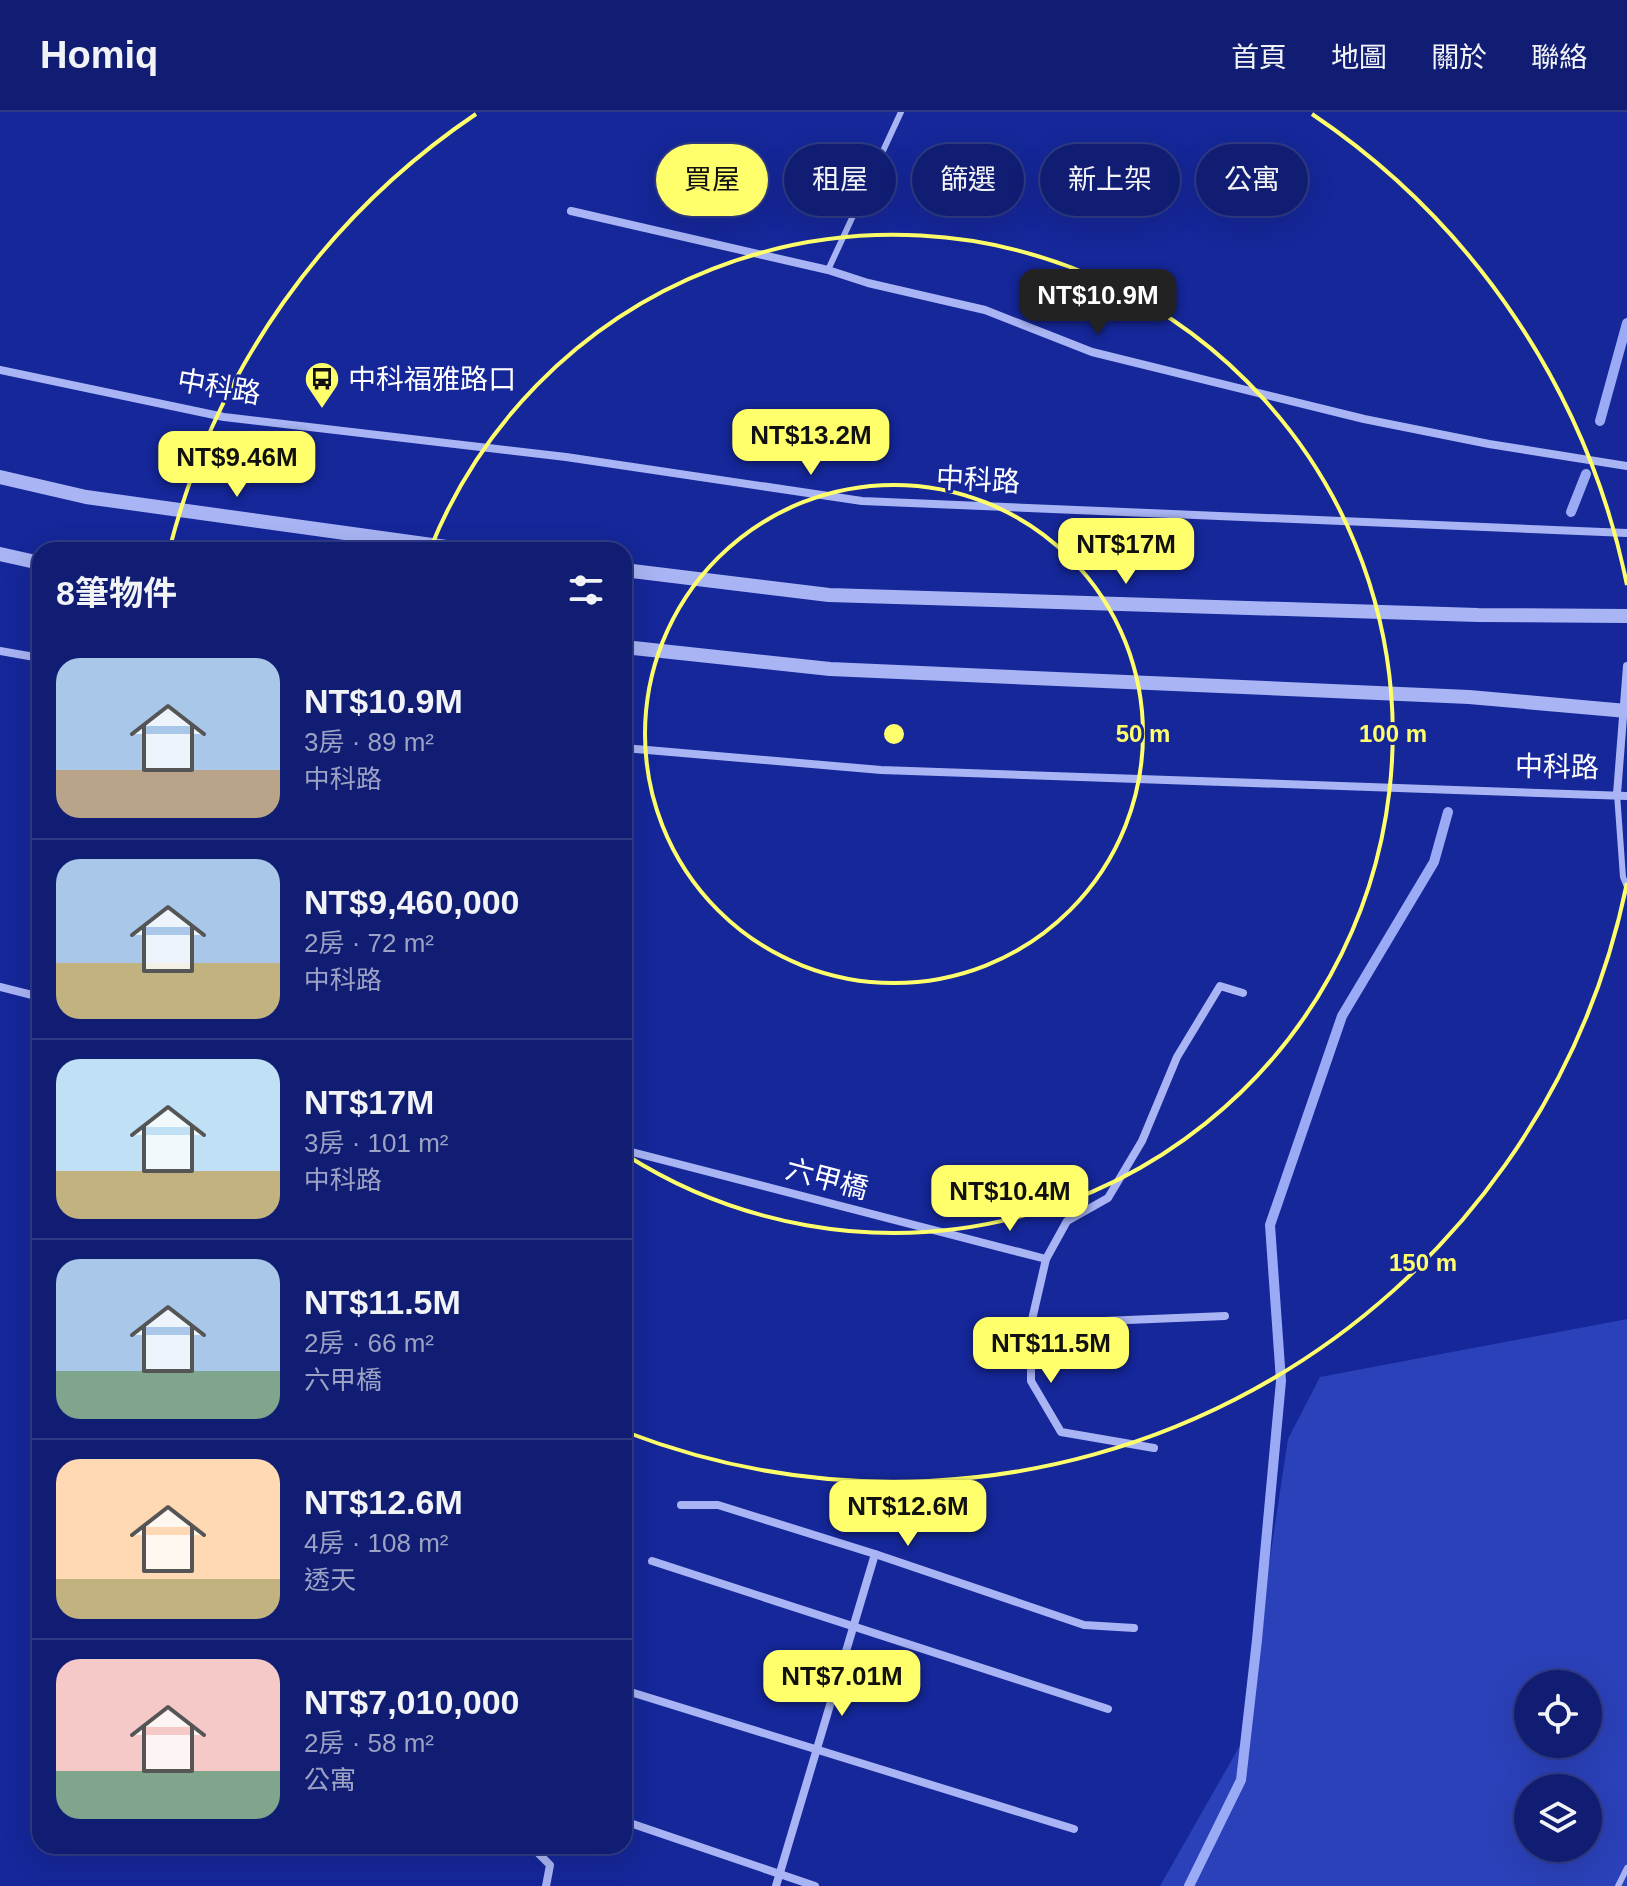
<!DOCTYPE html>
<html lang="zh-TW">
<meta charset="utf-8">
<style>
:root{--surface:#101d73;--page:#1e2a7b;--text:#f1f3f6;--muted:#9ca2c4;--line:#303b85;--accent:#feff6a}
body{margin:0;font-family:Helvetica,"Noto Sans TC",sans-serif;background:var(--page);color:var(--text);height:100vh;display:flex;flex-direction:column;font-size:30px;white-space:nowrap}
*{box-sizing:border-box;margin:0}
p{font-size:26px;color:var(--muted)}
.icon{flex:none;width:44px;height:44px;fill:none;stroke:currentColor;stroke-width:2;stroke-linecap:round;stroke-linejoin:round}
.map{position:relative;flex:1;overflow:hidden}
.side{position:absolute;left:32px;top:430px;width:600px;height:1312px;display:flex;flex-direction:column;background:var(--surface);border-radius:24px;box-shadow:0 8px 32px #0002,0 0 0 2px var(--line)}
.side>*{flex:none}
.guide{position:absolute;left:656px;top:32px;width:760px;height:72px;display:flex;gap:16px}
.tools{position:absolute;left:1514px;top:1558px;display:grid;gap:16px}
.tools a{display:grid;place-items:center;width:88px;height:88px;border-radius:50%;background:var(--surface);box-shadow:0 8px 32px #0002,0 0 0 2px var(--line);font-size:40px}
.price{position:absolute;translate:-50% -68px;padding:0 18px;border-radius:16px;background:var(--accent);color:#111;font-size:26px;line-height:52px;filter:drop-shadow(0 2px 4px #0008)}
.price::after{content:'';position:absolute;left:50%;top:48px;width:24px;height:18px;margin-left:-12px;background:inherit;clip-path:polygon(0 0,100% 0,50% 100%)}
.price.active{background:#222;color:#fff}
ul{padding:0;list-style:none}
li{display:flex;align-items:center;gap:24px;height:200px;padding:0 24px}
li+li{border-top:2px solid var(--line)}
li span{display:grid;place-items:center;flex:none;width:224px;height:160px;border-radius:24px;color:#555}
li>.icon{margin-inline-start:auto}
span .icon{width:96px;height:96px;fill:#fffc;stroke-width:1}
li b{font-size:34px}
h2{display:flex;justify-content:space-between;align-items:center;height:96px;padding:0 24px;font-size:34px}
.pill{padding:0 28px;border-radius:36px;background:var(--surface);box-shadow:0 8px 32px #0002,0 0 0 2px var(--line);font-size:28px;line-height:72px}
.pill.active{background:var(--accent);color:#111}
header{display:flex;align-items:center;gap:48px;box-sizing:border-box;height:112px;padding:0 40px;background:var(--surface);border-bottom:2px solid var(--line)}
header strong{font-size:38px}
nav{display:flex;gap:44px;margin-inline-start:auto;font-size:28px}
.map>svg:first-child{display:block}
.green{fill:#2b41b9;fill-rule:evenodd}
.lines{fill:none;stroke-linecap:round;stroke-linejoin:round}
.stream{stroke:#9aaaf5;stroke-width:10}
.service{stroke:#a8b4f3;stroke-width:6}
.minor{stroke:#a8b4f3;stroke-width:8}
.tertiary{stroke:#a8b4f3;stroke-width:14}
.ring{fill:none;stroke:#feff6a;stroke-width:4}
.labels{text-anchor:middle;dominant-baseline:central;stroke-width:6;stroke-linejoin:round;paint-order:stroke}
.poi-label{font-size:28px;fill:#fff;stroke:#152799;text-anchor:start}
.street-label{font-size:28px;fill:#fff;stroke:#152799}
.centre{fill:#feff6a;stroke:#152799;stroke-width:4}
.ring-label{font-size:24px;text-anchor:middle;font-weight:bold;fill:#feff6a;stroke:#152799;stroke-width:6;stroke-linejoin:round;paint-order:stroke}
</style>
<header>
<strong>Homiq</strong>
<nav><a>首頁</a><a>地圖</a><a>關於</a><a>聯絡</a></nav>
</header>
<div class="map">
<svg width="1627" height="1774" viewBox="0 0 1627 1774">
<rect width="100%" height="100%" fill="#152799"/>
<path class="green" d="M1627,1207V1774H1160L1242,1630L1288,1327L1320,1265ZM1528,1572H1588V1632H1528ZM1528,1676H1588V1736H1528Z"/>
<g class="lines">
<g class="stream">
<polyline points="1600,309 1627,211"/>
<polyline points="1571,400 1586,362"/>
<polyline points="1189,1774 1241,1668 1257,1528 1281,1269 1270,1113 1342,904 1434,750 1448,700"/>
</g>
<g class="service">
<polyline points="828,158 901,0"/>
<polyline points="1617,682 1623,765 1627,775"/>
<polyline points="1618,1774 1627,1756"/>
</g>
<g class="minor">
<polyline points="571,99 828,158 868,171 985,198 1092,240 1364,307 1489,332 1627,354"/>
<polyline points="0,258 224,305 566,345 862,389 1627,421"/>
<polyline points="0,539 40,546"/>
<polyline points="624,636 881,658 1627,684"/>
<polyline points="1617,682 1627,554"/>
<polyline points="0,875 40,885"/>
<polyline points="624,1038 1046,1147 1067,1109 1108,1086 1142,1029 1177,945 1220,874 1243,881"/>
<polyline points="1046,1147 1031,1212 1031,1269 1061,1320 1154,1336"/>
<polyline points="1031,1212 1225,1204"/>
<polyline points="681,1393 718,1393 875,1442 1084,1513 1134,1516"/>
<polyline points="652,1449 1108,1597"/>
<polyline points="624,1578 1074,1717"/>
<polyline points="624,1709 815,1774"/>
<polyline points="531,1734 550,1753 546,1774"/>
<polyline points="776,1774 875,1442"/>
</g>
<g class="tertiary">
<polyline points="0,365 86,385 468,438"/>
<polyline points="0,442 40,451"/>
<polyline points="624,458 829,483 1478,503 1627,504"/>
<polyline points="624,535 830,557 1469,585 1627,599"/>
</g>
</g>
<g class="ring">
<circle cx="894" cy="622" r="249"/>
<path d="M431 435A499 499 0 1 1 626 1043"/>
<path d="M1627 771A748 748 0 0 1 626 1320M170 435A748 748 0 0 1 476 2M1312 2A748 748 0 0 1 1627 473"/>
</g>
<defs>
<symbol id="bus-pin" viewBox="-11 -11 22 30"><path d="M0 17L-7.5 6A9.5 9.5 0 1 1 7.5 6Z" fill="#feff6a" stroke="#152799"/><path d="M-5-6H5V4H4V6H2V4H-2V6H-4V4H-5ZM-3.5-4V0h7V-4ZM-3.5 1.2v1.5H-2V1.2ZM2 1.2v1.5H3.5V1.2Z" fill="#111"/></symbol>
</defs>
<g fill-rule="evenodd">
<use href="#bus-pin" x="302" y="247" width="40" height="54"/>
</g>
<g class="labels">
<g class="poi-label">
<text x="348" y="267">中科福雅路口</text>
</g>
<g class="street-label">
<text transform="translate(219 275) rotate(10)">中科路</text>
<text transform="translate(978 368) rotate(3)">中科路</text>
<text transform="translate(1557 655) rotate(1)">中科路</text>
<text transform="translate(827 1067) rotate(15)">六甲橋</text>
</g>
</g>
<circle cx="894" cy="622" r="12" class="centre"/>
<g class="ring-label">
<text x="1143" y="630">50 m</text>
<text x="1393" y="630">100 m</text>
<text x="1423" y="1159">150 m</text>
</g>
</svg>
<div class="tools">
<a><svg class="icon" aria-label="locate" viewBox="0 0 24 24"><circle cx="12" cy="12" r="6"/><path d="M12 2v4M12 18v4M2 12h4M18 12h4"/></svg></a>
<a><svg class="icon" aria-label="layers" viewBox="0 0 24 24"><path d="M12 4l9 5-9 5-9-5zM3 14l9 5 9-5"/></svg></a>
</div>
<b class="price active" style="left:1098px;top:225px">NT$10.9M</b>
<b class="price" style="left:811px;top:365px">NT$13.2M</b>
<b class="price" style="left:237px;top:387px">NT$9.46M</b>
<b class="price" style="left:1126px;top:474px">NT$17M</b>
<b class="price" style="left:1010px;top:1121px">NT$10.4M</b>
<b class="price" style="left:1051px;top:1273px">NT$11.5M</b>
<b class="price" style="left:908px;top:1436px">NT$12.6M</b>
<b class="price" style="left:842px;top:1606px">NT$7.01M</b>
<div class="guide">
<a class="pill active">買屋</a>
<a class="pill">租屋</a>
<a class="pill">篩選</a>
<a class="pill">新上架</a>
<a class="pill">公寓</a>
</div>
<section class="side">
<h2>8筆物件<svg class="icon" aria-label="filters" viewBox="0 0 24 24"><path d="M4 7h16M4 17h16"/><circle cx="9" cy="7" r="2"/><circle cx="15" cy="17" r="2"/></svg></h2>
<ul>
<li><span style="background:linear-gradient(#a9c7e8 70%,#b9a48a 0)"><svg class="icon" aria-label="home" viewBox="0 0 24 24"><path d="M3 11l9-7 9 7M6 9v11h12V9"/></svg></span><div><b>NT$10.9M</b><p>3房 · 89 m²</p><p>中科路</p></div></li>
<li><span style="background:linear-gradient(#a9c7e8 65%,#c2b280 0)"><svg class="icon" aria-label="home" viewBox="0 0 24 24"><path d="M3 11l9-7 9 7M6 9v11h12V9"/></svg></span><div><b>NT$9,460,000</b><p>2房 · 72 m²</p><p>中科路</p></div></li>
<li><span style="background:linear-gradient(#bfe0f5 70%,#c2b280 0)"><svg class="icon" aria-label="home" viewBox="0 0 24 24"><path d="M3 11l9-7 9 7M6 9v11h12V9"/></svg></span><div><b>NT$17M</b><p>3房 · 101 m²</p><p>中科路</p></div></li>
<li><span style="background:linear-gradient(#a9c7e8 70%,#7fa58c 0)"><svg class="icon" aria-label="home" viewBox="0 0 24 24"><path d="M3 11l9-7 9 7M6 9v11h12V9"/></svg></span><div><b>NT$11.5M</b><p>2房 · 66 m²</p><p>六甲橋</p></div></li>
<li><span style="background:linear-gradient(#ffd9b3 75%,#c2b280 0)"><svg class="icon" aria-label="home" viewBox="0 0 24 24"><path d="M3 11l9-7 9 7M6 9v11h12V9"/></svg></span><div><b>NT$12.6M</b><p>4房 · 108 m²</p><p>透天</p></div></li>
<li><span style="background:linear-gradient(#f6c9c9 70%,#7fa58c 0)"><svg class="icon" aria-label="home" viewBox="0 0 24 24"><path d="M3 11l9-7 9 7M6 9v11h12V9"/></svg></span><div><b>NT$7,010,000</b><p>2房 · 58 m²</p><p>公寓</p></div></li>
</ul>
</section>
</div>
